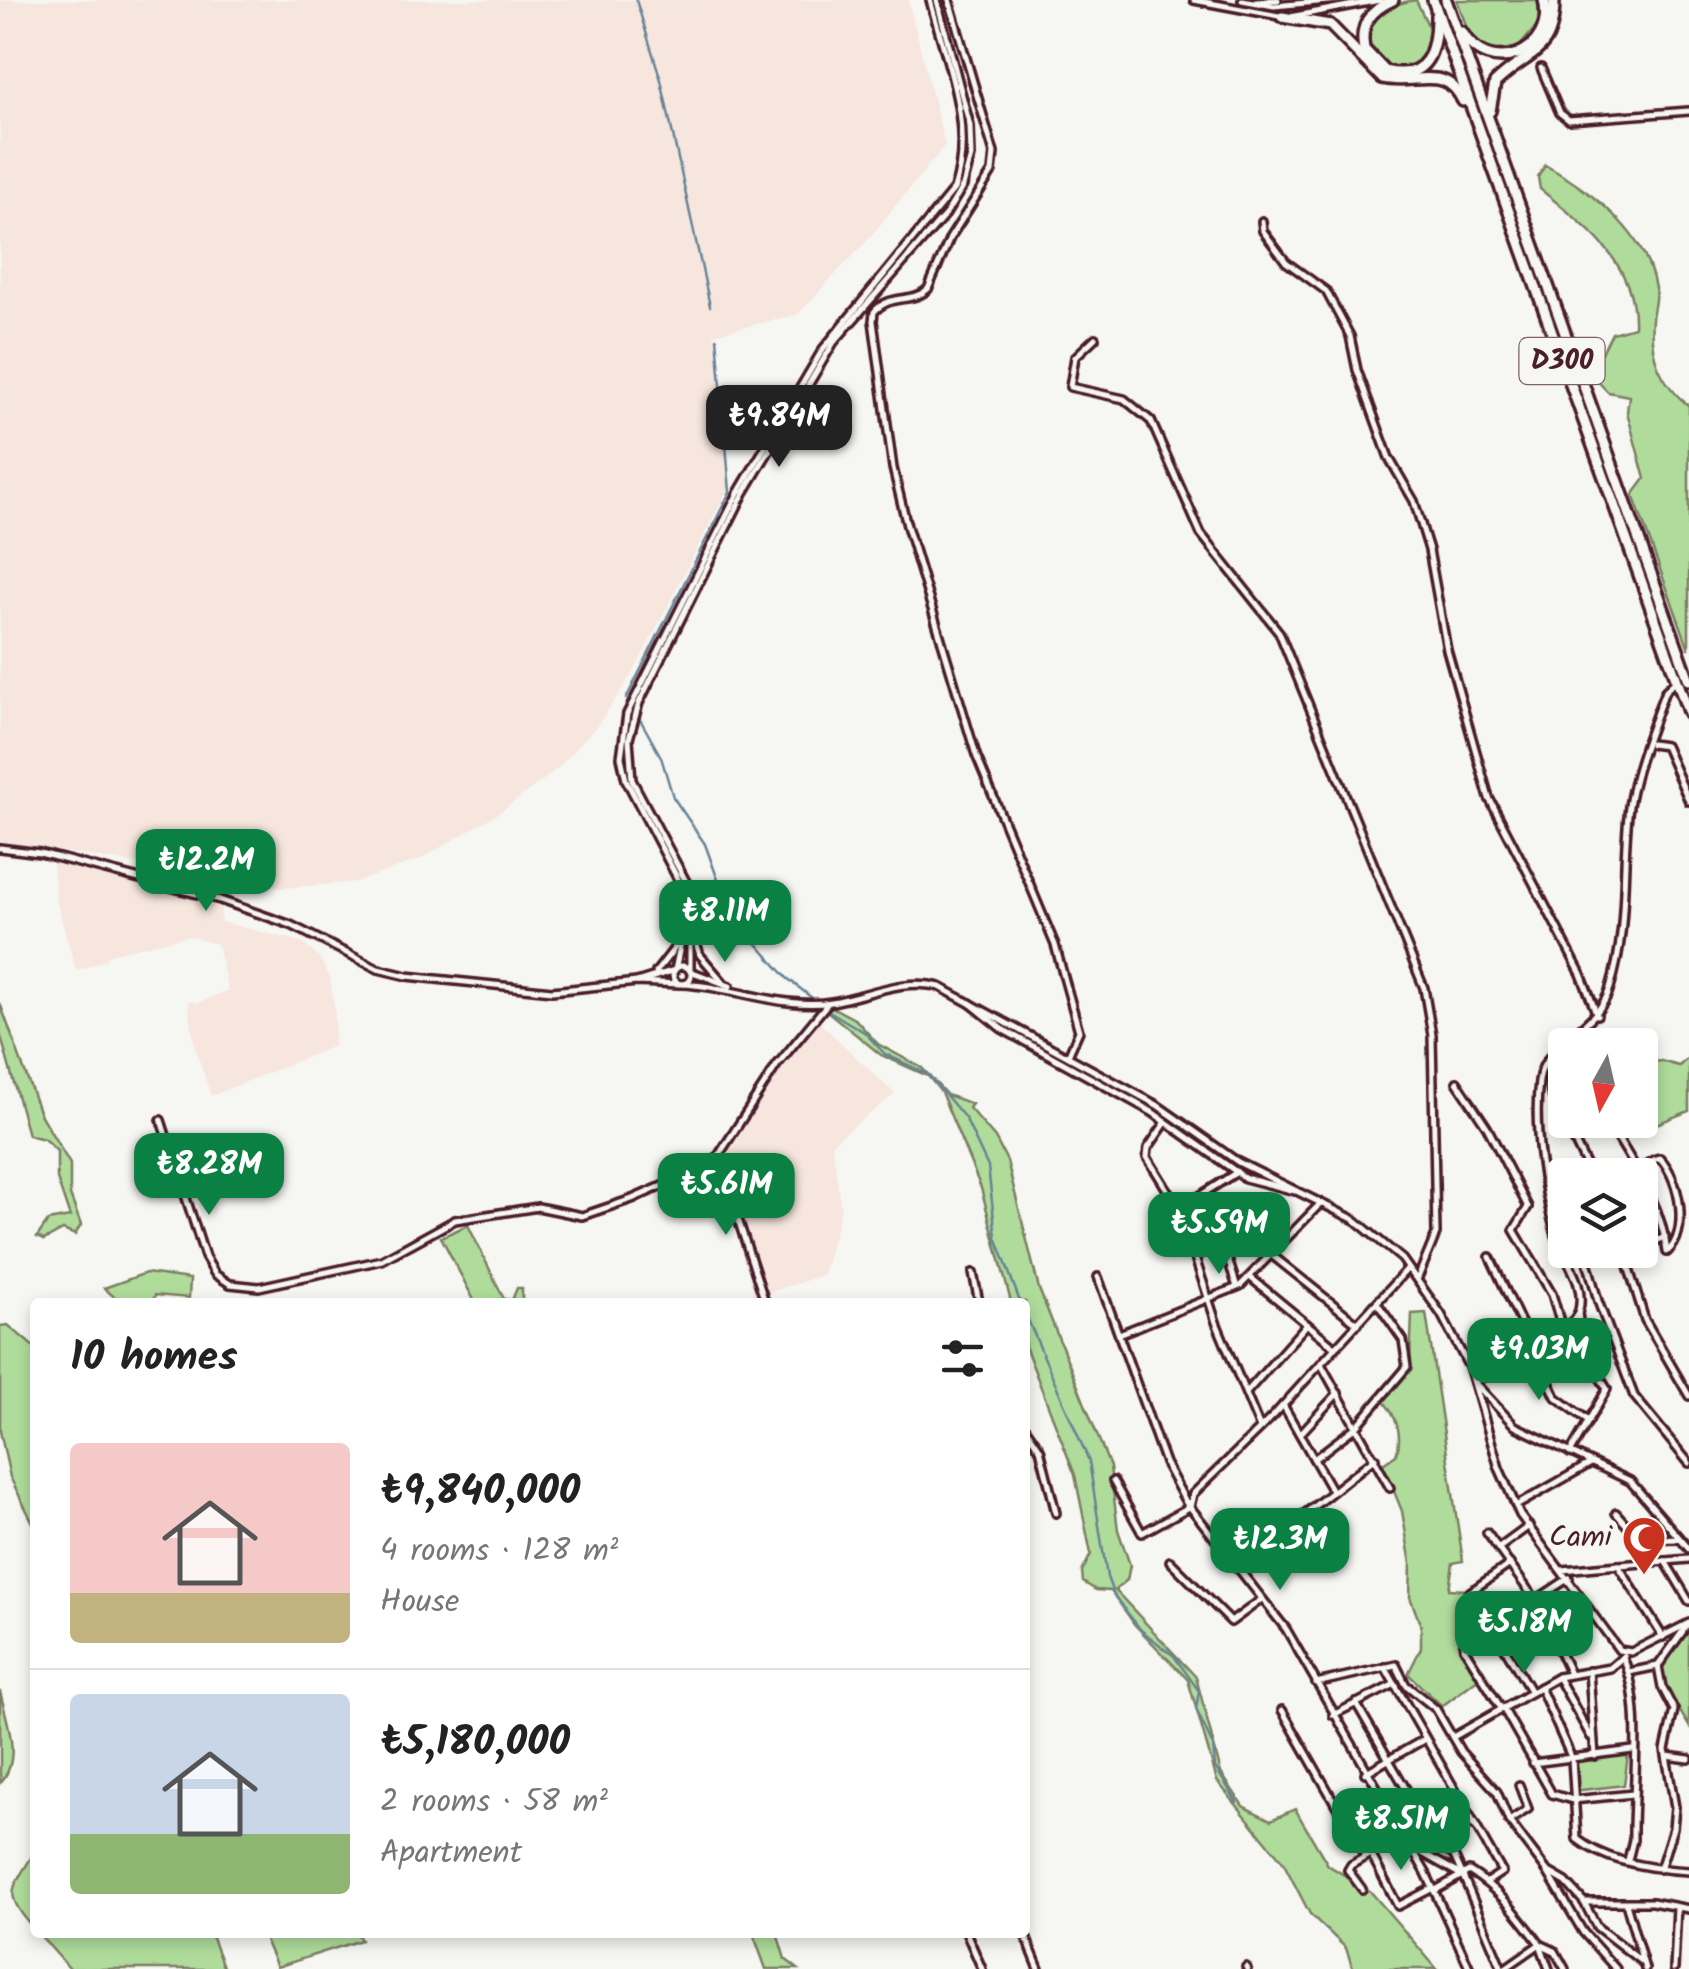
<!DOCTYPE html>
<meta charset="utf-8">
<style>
:root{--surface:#fff;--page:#f2f2f2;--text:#222;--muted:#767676;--line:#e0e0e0;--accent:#0b8043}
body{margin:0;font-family:Kalam,sans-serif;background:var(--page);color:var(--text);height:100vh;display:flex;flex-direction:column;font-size:38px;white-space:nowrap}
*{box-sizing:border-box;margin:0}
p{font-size:32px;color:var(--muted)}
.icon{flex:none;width:55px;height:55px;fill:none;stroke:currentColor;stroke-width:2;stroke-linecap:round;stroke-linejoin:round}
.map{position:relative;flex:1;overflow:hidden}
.sheet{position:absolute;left:30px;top:1298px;width:1000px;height:640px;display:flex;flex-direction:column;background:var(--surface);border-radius:10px;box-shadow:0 5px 15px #0003}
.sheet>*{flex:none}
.needle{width:65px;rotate:188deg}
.controls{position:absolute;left:1548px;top:1028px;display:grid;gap:20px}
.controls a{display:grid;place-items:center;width:110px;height:110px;border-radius:10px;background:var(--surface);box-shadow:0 5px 15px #0003;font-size:50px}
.price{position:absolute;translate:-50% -85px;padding:0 22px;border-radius:20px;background:var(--accent);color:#fff;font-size:32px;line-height:65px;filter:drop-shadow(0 2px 5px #0008)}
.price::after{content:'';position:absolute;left:50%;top:60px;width:30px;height:22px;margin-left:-15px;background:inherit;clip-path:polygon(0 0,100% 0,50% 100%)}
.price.selected{background:#222;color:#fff}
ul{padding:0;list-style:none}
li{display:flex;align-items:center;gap:30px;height:250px;padding:0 40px}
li+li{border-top:2px solid var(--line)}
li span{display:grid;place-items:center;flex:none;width:280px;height:200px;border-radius:10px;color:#555}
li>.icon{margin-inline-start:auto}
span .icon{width:120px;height:120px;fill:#fffc;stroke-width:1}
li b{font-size:42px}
h2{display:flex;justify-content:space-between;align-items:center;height:120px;padding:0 40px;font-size:42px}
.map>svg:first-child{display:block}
.built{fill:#f6e6dd}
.green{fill:#afdc9b;stroke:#7c7e63;stroke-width:2.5}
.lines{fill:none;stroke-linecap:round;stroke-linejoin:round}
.stream{stroke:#688395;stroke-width:2.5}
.minor-casing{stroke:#4a1f2b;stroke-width:12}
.highway-casing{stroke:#4a1f2b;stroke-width:16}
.minor{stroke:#f6f6f2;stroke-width:5}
.highway{stroke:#f6f6f2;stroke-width:9}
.labels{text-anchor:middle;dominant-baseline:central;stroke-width:10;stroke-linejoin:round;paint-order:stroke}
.shield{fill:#f6f6f2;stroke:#7e6067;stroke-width:2.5}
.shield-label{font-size:28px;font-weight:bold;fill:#4a1f2b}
.poi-label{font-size:30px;fill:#4a1f2b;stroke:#f6f6f2;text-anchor:end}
</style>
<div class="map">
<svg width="1689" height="1969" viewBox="0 0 1689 1969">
<rect width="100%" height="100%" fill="#f6f6f2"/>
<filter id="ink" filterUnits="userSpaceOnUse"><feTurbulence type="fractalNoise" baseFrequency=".01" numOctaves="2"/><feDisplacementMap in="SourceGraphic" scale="20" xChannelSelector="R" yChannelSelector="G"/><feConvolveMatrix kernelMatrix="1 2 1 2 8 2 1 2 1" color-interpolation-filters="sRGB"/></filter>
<g filter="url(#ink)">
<g class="built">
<polygon points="0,0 908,0 945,145 866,242 797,315 714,334 731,483 633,673 599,723 557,769 505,809 421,859 356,882 281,888 0,841"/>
<polygon points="53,863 195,898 221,908 221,922 302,942 320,959 330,978 335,1012 334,1046 211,1096 195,1047 188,1001 198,1003 228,990 217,944 187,936 110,954 105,960 76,971 56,899"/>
<polygon points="816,1019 895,1094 832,1143 841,1209 823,1275 754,1297 743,1246 712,1165"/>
</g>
<g class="green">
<path d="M1416,0L1434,38L1430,54L1412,70H1389L1368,48C1366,16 1387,4 1416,0Z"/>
<polygon points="1457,0 1538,0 1539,23 1518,48 1488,51 1470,37"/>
<path d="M1545,165C1591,191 1646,232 1655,288C1657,298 1653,308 1652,319C1649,355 1660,383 1689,406V649L1633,495L1645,479L1627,412L1629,396L1608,392L1591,374L1612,333L1634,327C1637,262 1584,225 1540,189L1538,177Z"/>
<polygon points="0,1003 40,1114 70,1164 70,1195 81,1225 75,1235 63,1230 44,1240 37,1237 48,1221 70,1217 57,1179 57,1151 44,1139 28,1135 0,1033"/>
<polygon points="832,1007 856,1020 878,1044 922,1068 947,1095 972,1104 969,1108 995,1138 1007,1161 1039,1289 1110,1467 1118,1530 1130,1565 1127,1580 1115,1590 1196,1677 1221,1773 1243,1806 1271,1820 1295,1809 1328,1865 1370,1891 1437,1969 1353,1969 1346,1948 1310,1914 1283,1862 1217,1781 1188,1680 1135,1625 1111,1591 1096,1590 1083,1582 1082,1572 1091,1554 1075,1475 1025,1346 1025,1302 1011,1302 981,1188 941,1092 928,1076 881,1055 827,1011"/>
<polygon points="1689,1057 1689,1111 1652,1126 1643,1122 1640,1064 1661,1061 1679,1066"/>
<polygon points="468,1225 504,1299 512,1300 517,1288 522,1288 522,1302 475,1302 441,1237"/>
<polygon points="146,1273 190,1279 189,1298 155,1295 153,1302 120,1302 104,1288"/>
<path d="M1426,1313L1463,1561L1453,1563L1449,1589L1465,1590L1460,1638L1479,1678L1442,1706L1408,1674L1421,1648V1626L1410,1597L1411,1564L1402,1511L1383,1464L1396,1455C1404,1434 1395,1414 1381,1398L1410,1364L1412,1314Z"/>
<polygon points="8,1325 35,1348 35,1527 10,1477 0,1431 0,1326"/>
<polygon points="1689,1628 1689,1726 1664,1685 1661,1665"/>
<path d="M0,1691C6,1720 23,1759 0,1783Z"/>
<polygon points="1623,1751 1628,1755 1624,1785 1573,1791 1574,1759"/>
<polygon points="1421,1825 1450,1859 1410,1834"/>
<path d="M35,1851V1930C0,1891 13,1890 35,1851Z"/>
<polygon points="38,1933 210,1933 224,1969 70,1969"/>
<polygon points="262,1933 357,1933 361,1940 277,1967"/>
<polygon points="753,1933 777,1933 785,1959 798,1969 766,1969"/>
</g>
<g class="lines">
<g class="stream">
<polyline points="636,0 661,80 710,306"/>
<polyline points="626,699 730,492 717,338"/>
<polyline points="641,721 661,757 673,797 705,844 730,913 787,978 812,998"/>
<polyline points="829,1011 864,1032 885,1054 929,1075 965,1118 988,1167 996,1237 1020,1302"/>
<polyline points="1025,1313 1089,1461 1107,1577 1114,1596 1141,1630 1174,1656 1199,1691 1196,1709 1213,1746 1215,1767 1237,1802"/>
</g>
<defs>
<g id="minor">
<path d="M949,0L994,153L992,172L950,238L928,289C912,304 890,293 874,312L873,321L893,468L907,526L976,755L1055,945L1079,1031L1068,1056"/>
<polyline points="1194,0 1284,17"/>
<polyline points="1242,0 1274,6 1339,0"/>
<polyline points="1256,1 1278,0"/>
<polyline points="1295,16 1380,0"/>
<polyline points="1541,68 1560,113 1569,120 1689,111"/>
<polyline points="1262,221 1263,231 1286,262 1326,291 1350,336 1357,370 1389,458 1414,501 1429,550 1447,650 1489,798 1581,974 1597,1015"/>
<polyline points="1095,338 1075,357 1070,387 1124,399 1151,421 1201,534 1279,632 1424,988 1432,1035 1436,1234 1417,1280"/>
<path d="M1677,680L1665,691C1652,726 1631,778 1628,815C1622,873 1628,931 1610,988C1597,1031 1543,1042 1539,1081C1533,1128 1543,1187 1555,1232C1562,1258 1586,1281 1579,1310C1571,1338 1499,1368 1474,1382L1515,1426L1630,1481L1689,1549"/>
<polyline points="1651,744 1665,746 1689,801"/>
<polyline points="0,848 40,853 220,900 291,925 378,969 407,976 552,991 637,982 680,984"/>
<polyline points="693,933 700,955 723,982"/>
<circle cx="682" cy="975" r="9"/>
<polyline points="656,972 680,941"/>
<path d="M637,982L675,970L687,914L685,893L626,780L621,757L627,714L738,493L823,349L954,189C975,126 946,62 930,0"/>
<path d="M683,984C732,986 783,1010 832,1002C867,996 904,977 940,987L1157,1105L1238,1162L1355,1220L1402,1259L1441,1314L1470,1369L1499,1468L1520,1515L1619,1650L1631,1652L1689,1623"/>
<polyline points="730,986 690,971 690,889 632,780 629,739 639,703 744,493 834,342 946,214 963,186 971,156 970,126 937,0"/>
<polyline points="970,1003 1002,1029 1152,1112 1245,1178 1295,1191"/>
<polyline points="1562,1047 1550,1080 1551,1093 1591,1175"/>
<polyline points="1457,1082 1487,1127 1528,1207 1514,1230 1552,1294 1563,1332"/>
<polyline points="161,1120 205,1257 215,1274 230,1284 259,1287 382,1260 455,1220 538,1207 582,1216 632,1199 713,1164 777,1065 828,1003"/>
<path d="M1607,1120C1632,1163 1661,1201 1667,1252C1689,1234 1681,1181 1660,1158C1651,1159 1642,1169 1635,1175"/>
<polyline points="1166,1122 1148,1148 1147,1157 1179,1209 1216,1322 1260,1428"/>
<polyline points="713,1164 735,1210 765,1302"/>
<polyline points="1551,1190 1565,1213"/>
<polyline points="1208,1198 1237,1287"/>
<polyline points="1179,1209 1237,1172"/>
<polyline points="1640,1248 1665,1237"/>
<polyline points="1584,1250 1598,1301 1634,1396 1689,1463"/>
<polyline points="1623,1250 1645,1320 1689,1396"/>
<polyline points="1273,1256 1358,1324"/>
<polyline points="1490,1257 1556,1397 1589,1421"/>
<polyline points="1408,1268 1274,1415 1193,1494 1190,1507 1286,1629 1426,1873 1470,1969"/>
<polyline points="973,1273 979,1302"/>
<polyline points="1098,1277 1165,1463 1188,1506"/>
<polyline points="1251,1278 1336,1348"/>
<polyline points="1119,1334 1240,1286 1321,1203"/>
<polyline points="1321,1364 1390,1488"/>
<polyline points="1246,1393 1307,1324"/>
<polyline points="1283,1405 1332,1491"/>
<polyline points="1025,1427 1040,1449 1056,1513"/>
<polyline points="1300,1434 1338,1393"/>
<polyline points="1570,1453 1607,1389 1583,1350 1578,1313"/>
<polyline points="1314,1459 1357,1426 1407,1367 1403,1340 1377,1303"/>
<polyline points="1113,1481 1142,1533 1189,1507"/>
<polyline points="1516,1506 1591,1463"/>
<polyline points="1616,1513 1640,1540 1680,1539"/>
<polyline points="1487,1533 1536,1601 1570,1674"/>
<polyline points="1499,1548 1529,1526"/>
<polyline points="1170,1561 1231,1622 1262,1599"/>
<polyline points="1665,1561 1689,1601"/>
<polyline points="1618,1565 1663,1637"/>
<polyline points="1236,1568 1375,1458"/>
<polyline points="1562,1570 1689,1559"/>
<polyline points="1494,1630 1531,1692"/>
<polyline points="1464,1648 1569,1578"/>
<path d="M1623,1658C1645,1705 1632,1787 1633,1840L1628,1860"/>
<polyline points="1385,1667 1502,1872 1487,1882"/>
<polyline points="1589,1671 1595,1756"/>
<polyline points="1629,1672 1658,1666"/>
<polyline points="1558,1677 1591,1737"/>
<polyline points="1316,1683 1396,1665 1406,1685 1436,1709 1461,1752 1497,1792 1509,1821 1547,1871 1566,1882 1584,1902 1597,1927 1642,1962"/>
<path d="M1540,1687L1572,1759L1577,1839C1606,1862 1652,1869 1689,1871"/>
<polyline points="1356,1703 1424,1820 1454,1856 1463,1876"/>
<polyline points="1501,1708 1464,1648 1465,1604 1470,1592 1510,1564"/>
<polyline points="1503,1708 1552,1794 1573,1800 1633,1794"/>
<polyline points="1282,1710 1365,1856"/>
<polyline points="1333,1715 1395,1684"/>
<polyline points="1453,1737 1558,1677 1610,1668 1624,1656"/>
<polyline points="1667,1756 1689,1759"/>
<polyline points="1533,1763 1633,1750"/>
<polyline points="1365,1773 1425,1739"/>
<polyline points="1450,1808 1476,1827"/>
<polyline points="1509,1821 1528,1809 1519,1785"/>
<polyline points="1412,1847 1463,1876 1502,1969"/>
<polyline points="1371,1854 1398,1906 1433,1888"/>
<polyline points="1660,1869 1673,1828 1675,1807 1665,1750 1674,1710 1662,1687 1658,1666 1688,1624"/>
<polyline points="1547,1871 1583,1932 1616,1969"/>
<polyline points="1362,1889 1348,1870 1351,1865 1460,1802"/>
<path d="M1434,1891L1469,1871C1499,1889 1519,1916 1540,1944L1504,1969"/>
<polyline points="1584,1902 1652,1902 1689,1909"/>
<polyline points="1626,1903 1645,1969"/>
<polyline points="966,1932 982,1969"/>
<polyline points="1024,1932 1039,1969"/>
<polyline points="1540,1944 1555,1951 1565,1969"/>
<polyline points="1540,1944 1549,1969"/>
<polyline points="1246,1967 1247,1969"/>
<polyline points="1674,1969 1677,1907"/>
</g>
<g id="highway">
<path d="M1393,0C1371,10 1359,24 1364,49L1385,71C1429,82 1436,49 1436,15"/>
<polyline points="1433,0 1689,714"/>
<polyline points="1446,0 1689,680"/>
<path d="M1282,17L1330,25L1382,78C1415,86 1445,63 1463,101"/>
<path d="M1462,32C1488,80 1557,53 1544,0"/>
<path d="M1490,111L1495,83C1529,50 1554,56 1554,0"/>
</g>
</defs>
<use href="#minor" class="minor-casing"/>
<use href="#highway" class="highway-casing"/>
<use href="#minor" class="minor"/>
<use href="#highway" class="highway"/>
</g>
</g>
<defs>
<symbol id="mosque-pin" viewBox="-11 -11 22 30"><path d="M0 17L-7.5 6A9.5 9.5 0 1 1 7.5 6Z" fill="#c8321e" stroke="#f6f6f2"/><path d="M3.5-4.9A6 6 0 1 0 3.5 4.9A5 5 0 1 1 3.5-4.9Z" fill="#fff"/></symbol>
</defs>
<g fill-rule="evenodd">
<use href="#mosque-pin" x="1619" y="1513" width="50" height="68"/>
</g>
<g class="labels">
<rect class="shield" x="1519.5" y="338" width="85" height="46" rx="8"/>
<g class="shield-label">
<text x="1562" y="361">D300</text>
</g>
<g class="poi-label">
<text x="1612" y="1538">Cami</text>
</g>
</g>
</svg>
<div class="controls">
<a><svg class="needle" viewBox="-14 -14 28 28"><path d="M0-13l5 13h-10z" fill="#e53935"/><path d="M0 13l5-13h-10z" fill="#767676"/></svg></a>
<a><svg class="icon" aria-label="layers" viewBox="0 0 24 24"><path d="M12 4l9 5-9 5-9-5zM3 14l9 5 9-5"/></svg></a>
</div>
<b class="price selected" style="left:779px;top:470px">₺9.84M</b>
<b class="price" style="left:206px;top:914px">₺12.2M</b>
<b class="price" style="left:725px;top:965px">₺8.11M</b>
<b class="price" style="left:209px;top:1218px">₺8.28M</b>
<b class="price" style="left:726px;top:1238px">₺5.61M</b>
<b class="price" style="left:1219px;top:1277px">₺5.59M</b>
<b class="price" style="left:1539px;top:1403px">₺9.03M</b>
<b class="price" style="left:1280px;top:1593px">₺12.3M</b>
<b class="price" style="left:1524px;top:1676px">₺5.18M</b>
<b class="price" style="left:1401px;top:1873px">₺8.51M</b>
<section class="sheet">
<h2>10 homes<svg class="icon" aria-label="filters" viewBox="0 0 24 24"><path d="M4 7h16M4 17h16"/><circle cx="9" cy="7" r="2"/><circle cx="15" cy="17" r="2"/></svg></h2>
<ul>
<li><span style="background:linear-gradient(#f6c9c9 75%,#c2b280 0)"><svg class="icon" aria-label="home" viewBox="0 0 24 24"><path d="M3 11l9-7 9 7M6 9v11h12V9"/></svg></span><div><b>₺9,840,000</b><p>4 rooms · 128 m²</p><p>House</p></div></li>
<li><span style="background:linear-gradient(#c9d6e8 70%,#8fb573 0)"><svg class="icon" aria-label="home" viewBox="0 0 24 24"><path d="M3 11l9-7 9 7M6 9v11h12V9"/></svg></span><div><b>₺5,180,000</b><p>2 rooms · 58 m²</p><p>Apartment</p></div></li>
</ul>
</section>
</div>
